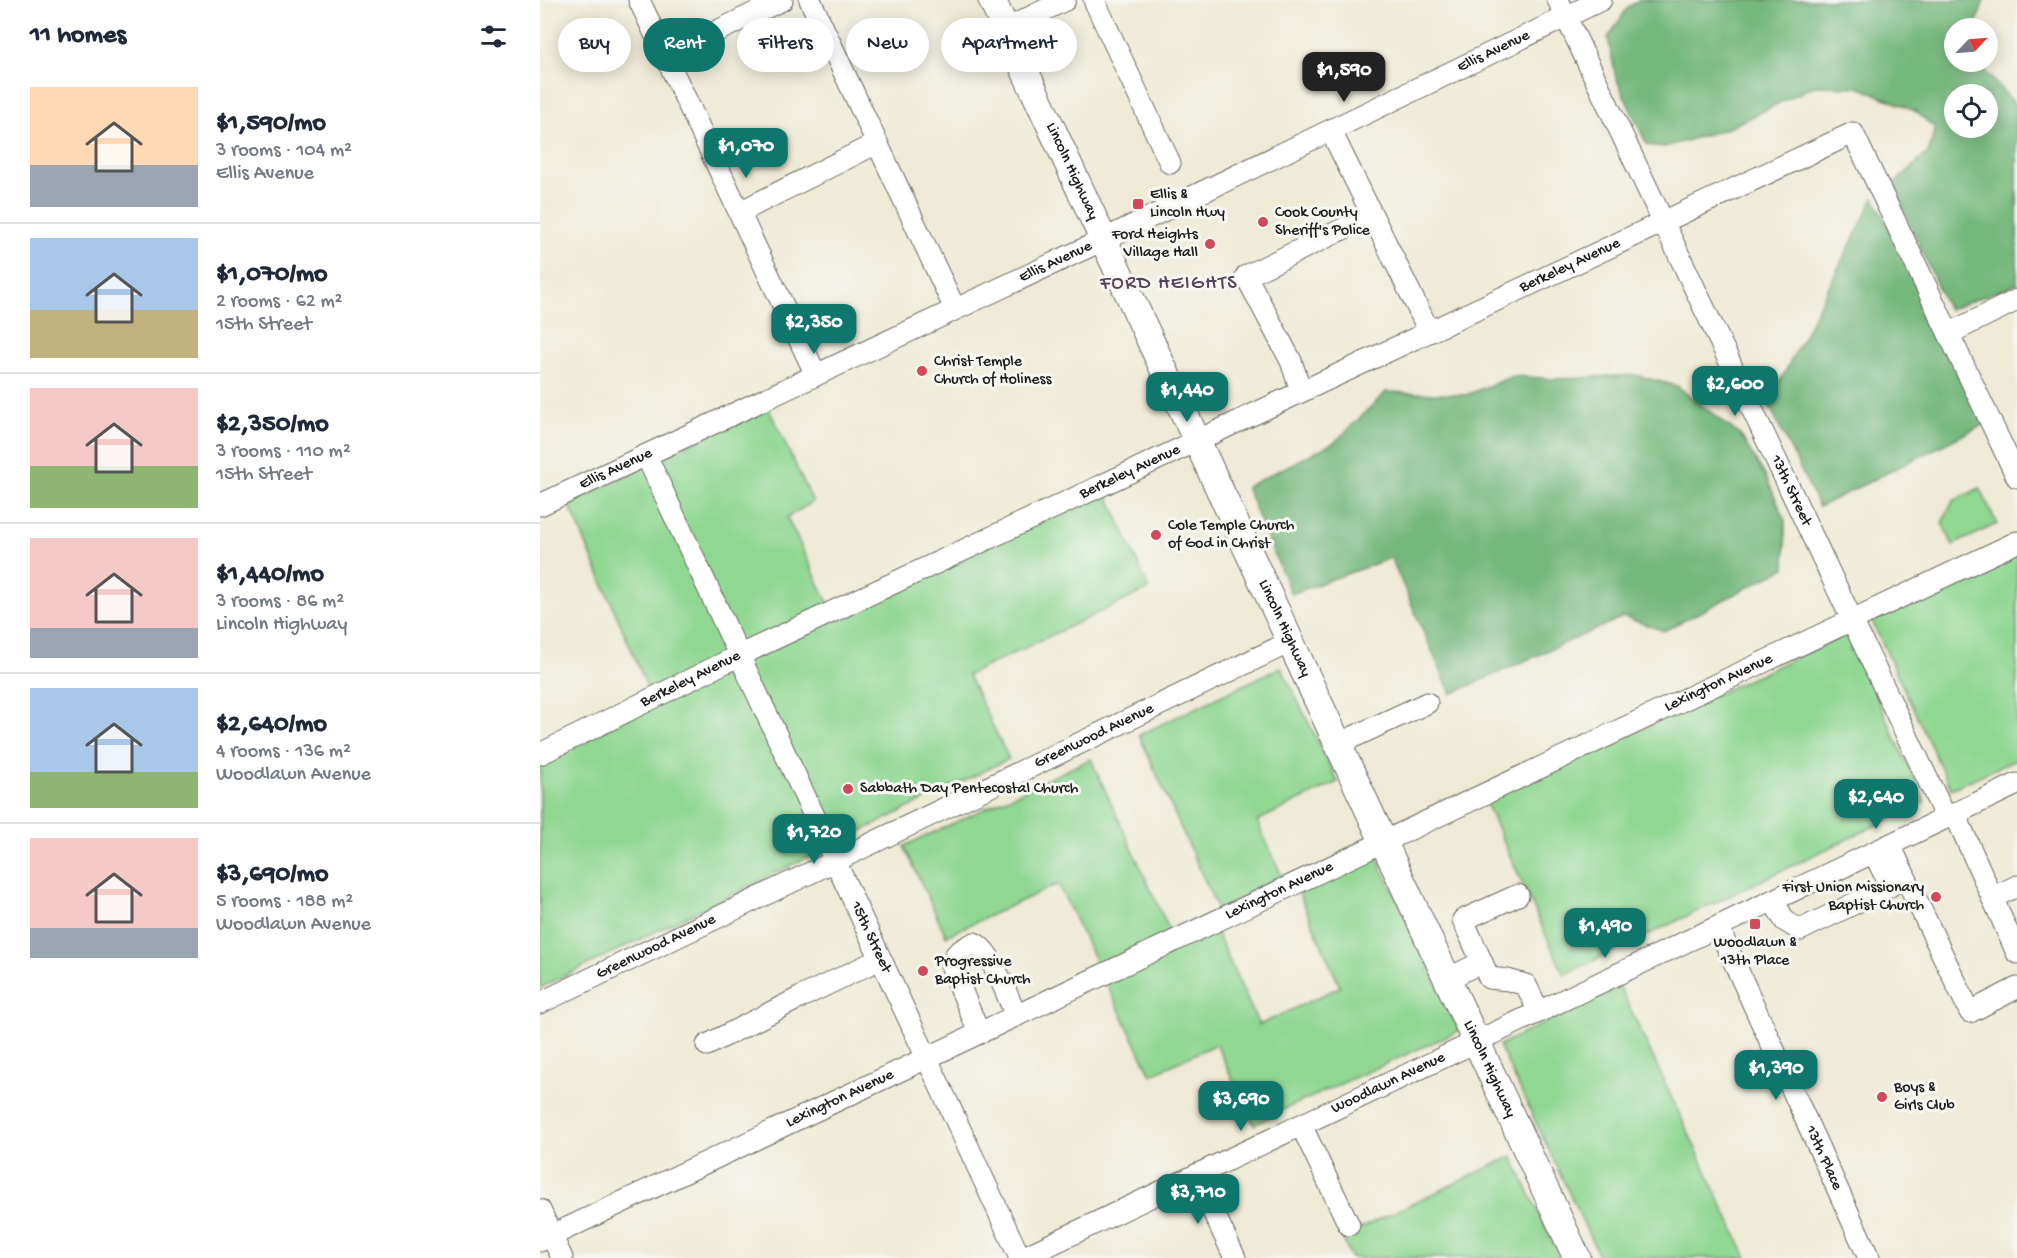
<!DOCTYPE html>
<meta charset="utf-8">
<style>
:root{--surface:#fff;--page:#f6f6f7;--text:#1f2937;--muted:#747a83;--line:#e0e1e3;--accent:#0f766e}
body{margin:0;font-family:"Gochi Hand",sans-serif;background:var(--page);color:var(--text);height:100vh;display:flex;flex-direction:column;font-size:22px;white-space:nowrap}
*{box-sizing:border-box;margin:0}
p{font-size:20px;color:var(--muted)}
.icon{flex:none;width:33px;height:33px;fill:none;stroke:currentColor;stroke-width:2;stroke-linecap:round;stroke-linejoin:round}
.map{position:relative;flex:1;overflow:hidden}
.side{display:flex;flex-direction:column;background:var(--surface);width:540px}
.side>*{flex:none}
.top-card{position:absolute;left:18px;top:18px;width:570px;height:54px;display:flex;gap:12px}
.needle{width:39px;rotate:65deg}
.tools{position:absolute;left:1404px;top:18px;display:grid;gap:12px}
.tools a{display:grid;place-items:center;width:54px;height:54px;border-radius:50%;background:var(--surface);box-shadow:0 3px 15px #0003;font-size:30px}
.price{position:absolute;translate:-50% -51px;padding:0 14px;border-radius:12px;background:var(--accent);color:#fff;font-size:20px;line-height:39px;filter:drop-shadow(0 2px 3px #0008)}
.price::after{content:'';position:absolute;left:50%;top:36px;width:18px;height:14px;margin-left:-9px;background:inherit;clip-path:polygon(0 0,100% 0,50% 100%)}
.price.current{background:#222;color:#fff}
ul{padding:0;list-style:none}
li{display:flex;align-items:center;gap:18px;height:150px;padding:0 30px}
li+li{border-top:2px solid var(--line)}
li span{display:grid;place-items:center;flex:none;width:168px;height:120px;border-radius:0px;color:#555}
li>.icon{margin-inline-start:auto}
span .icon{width:72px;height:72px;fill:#fffc;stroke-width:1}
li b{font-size:26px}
h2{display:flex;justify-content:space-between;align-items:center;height:72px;padding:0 30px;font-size:26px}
.chip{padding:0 21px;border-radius:27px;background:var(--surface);box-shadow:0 3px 15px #0003;font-size:21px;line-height:54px}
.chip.current{background:var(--accent);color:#fff}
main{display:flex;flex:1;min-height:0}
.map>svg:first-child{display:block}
.green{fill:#90d792;stroke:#567a57;stroke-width:1.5}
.forest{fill:#74b87c;stroke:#486a4c;stroke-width:1.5;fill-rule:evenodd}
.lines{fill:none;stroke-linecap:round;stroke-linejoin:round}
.minor-casing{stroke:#66645d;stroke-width:23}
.major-casing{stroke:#66645d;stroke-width:29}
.minor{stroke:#fff;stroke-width:21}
.major{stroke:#fff;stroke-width:27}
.poi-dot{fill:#d1495b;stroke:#f6f6f2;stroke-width:2}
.labels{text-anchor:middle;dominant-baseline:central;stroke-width:6;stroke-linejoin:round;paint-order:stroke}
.street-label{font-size:16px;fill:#1c1c1c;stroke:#f6f6f2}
.poi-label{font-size:16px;fill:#1c1c1c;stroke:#f6f6f2;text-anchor:start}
.quarter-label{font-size:20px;letter-spacing:1.5px;fill:#56455a;stroke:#f6f6f2}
</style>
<main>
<section class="side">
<h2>11 homes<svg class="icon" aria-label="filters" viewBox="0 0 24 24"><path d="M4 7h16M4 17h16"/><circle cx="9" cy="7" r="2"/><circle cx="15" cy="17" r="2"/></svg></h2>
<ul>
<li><span style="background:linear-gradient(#ffd9b3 65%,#9aa5b1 0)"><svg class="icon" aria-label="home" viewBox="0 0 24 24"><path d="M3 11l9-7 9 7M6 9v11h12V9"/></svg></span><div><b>$1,590/mo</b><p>3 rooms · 104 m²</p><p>Ellis Avenue</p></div></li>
<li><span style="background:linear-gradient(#a9c7e8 60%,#c2b280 0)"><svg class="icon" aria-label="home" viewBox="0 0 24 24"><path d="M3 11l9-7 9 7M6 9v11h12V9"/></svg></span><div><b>$1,070/mo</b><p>2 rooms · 62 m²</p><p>15th Street</p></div></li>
<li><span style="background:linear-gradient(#f6c9c9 65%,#8fb573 0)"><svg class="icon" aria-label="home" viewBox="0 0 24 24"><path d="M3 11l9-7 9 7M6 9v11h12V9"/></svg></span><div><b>$2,350/mo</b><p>3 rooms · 110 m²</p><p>15th Street</p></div></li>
<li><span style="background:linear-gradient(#f6c9c9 75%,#9aa5b1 0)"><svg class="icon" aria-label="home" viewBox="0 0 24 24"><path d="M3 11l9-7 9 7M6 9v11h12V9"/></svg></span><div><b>$1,440/mo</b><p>3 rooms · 86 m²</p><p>Lincoln Highway</p></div></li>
<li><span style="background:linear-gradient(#a9c7e8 70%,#8fb573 0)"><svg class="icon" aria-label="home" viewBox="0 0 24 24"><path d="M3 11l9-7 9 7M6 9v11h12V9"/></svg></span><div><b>$2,640/mo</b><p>4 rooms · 136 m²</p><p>Woodlawn Avenue</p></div></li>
<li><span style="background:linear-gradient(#f6c9c9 75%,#9aa5b1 0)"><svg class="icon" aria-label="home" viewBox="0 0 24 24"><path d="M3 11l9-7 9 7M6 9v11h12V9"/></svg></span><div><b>$3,690/mo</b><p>5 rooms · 188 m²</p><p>Woodlawn Avenue</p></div></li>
</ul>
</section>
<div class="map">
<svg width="1477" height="1258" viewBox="0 0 1477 1258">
<rect width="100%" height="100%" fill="#f6f6f2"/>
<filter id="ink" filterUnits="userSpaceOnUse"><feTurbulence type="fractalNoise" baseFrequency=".0167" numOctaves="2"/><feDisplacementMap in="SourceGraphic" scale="12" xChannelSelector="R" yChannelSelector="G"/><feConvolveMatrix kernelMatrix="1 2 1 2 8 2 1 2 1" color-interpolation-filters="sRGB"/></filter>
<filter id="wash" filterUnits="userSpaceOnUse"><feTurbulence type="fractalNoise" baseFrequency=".008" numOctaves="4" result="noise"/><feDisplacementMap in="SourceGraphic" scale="24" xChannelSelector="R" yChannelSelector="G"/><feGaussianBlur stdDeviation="1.35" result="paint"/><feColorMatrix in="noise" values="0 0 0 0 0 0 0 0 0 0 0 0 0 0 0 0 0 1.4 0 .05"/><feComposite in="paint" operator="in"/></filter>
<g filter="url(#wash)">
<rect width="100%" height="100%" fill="#efead5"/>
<g class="green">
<polygon points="227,405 273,502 247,517 296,619 566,491 609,589 428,675 469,759 0,988 0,762 115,705 29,504"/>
<polygon points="1440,488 1457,524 1413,545 1402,523 1413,501"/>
<polygon points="1477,552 1477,759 1411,789 1332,621"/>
<polygon points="1307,634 1385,802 1024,975 945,801"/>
<polygon points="741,667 798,782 717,821 743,879 678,910 599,735"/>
<polygon points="551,759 632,936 669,916 719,1025 800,987 759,893 837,857 919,1031 747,1108 714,1125 676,1044 611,1075 518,884 406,936 364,846"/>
<polygon points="1080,987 1207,1258 1060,1258 959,1045"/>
<polygon points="972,1156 1020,1258 811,1258 802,1237"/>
</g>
<g class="forest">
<path d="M1100,0H1444L1435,28H1414V62H1442L1445,71L1477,106V284L1408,310L1353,185L1389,151L1395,128L1375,111L1319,87L1274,86L1186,129L1125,147L1107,145L1076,78L1068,38L1088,7ZM1414,94H1448V128H1414Z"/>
<polygon points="1334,198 1445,424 1279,507 1227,401 1244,374"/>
<polygon points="1095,375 1137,386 1201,436 1227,479 1245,520 1245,568 1124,631 1083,617 911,694 851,558 751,594 706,487 795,442 846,392 926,395 973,376 1016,379"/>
</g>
</g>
<g filter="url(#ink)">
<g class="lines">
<defs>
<g id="minor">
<polyline points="99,0 276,375"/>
<polyline points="270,0 415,309"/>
<polyline points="554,0 630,163"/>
<path id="s1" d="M1018,0L1406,818"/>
<polyline points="466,29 525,0"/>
<polyline points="125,56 242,0"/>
<polyline points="791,131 889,331"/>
<polyline points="200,212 337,143"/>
<polyline points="1410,333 1477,300"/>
<polyline points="761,391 751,361 706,276 832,215"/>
<path id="s2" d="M106,455L480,1258"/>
<path id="s3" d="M0,505L548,247L1061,0"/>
<polyline points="798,744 887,703"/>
<path id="s4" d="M0,754L198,656L1313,133L1477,477"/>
<polyline points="1415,814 1477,953"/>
<polyline points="1350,845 1430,1012 1477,988"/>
<polyline points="978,895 923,920 949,978 968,980 986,985 999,1012"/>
<polyline points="1452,898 1477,886"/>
<polyline points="1233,901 1245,921 1260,930 1350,886 1334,853"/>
<path id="s5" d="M1178,927L1329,1258"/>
<polyline points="907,979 942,962"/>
<path id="s6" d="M0,1003L750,642"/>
<path d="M439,1033L411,965C414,952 423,949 434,943C452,950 468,998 476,1016"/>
<polyline points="167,1045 261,997 340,959"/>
<polyline points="761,1125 809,1225"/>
<polyline points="656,1175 695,1258"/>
<polyline points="0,1210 22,1258"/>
<path id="s7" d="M0,1241L1477,542"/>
<path id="s8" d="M482,1258L1477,784"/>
</g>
<g id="major">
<path id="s9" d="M452,0L1037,1258"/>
</g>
</defs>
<use href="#minor" class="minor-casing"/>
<use href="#major" class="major-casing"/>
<use href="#minor" class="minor"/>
<use href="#major" class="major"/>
</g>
</g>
<g class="poi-dot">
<rect x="592" y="198" width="12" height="12" rx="3"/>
<circle cx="723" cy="222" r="6"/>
<circle cx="670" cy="244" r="6"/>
<circle cx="382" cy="371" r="6"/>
<circle cx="616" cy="535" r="6"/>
<circle cx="308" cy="789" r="6"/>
<circle cx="1396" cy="897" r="6"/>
<rect x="1209" y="918" width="12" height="12" rx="3"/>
<circle cx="383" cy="971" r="6"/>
<circle cx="1342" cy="1097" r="6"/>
</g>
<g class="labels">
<g class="street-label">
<text stroke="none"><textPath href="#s3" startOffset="1056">Ellis Avenue</textPath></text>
<text stroke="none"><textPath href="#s9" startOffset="189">Lincoln Highway</textPath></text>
<text stroke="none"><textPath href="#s3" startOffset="570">Ellis Avenue</textPath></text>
<text stroke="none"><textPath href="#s4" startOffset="1140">Berkeley Avenue</textPath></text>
<text stroke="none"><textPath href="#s3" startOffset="84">Ellis Avenue</textPath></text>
<text stroke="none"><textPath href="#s4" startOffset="654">Berkeley Avenue</textPath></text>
<text stroke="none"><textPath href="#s1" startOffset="543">13th Street</textPath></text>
<text stroke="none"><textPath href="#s9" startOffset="693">Lincoln Highway</textPath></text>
<text stroke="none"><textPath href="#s4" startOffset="168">Berkeley Avenue</textPath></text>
<text stroke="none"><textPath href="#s7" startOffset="1304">Lexington Avenue</textPath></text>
<text stroke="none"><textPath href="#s6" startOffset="615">Greenwood Avenue</textPath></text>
<text stroke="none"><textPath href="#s7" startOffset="818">Lexington Avenue</textPath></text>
<text stroke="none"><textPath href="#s2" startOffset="532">15th Street</textPath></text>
<text stroke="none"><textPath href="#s6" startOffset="129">Greenwood Avenue</textPath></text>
<text stroke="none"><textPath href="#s9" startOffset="1179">Lincoln Highway</textPath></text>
<text stroke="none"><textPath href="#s8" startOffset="406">Woodlawn Avenue</textPath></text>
<text stroke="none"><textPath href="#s7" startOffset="332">Lexington Avenue</textPath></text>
<text stroke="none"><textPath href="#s5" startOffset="254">13th Place</textPath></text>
</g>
<g class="poi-label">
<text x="610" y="195">Ellis &amp;<tspan x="610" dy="18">Lincoln Hwy</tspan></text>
<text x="735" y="213">Cook County<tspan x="735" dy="18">Sheriff's Police</tspan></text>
<text x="658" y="235" text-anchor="end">Ford Heights<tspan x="658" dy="18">Village Hall</tspan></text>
<text x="394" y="362">Christ Temple<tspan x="394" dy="18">Church of Holiness</tspan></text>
<text x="628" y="526">Cole Temple Church<tspan x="628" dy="18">of God in Christ</tspan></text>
<text x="320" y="789">Sabbath Day Pentecostal Church</text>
<text x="1384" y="888" text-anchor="end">First Union Missionary<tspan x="1384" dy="18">Baptist Church</tspan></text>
<text x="1215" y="943" text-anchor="middle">Woodlawn &amp;<tspan x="1215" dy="18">13th Place</tspan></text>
<text x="395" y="962">Progressive<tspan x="395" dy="18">Baptist Church</tspan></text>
<text x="1354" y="1088">Boys &amp;<tspan x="1354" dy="18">Girls Club</tspan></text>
</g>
<g class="quarter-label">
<text x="629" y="284">FORD HEIGHTS</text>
</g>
</g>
</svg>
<div class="tools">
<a><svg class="needle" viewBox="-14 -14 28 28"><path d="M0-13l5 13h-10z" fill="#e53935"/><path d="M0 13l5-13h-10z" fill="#747a83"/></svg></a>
<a><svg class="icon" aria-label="locate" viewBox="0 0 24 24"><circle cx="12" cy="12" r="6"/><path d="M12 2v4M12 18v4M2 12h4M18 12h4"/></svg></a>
</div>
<b class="price current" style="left:804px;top:103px">$1,590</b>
<b class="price" style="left:206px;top:179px">$1,070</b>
<b class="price" style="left:274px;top:355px">$2,350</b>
<b class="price" style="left:1195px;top:417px">$2,600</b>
<b class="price" style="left:647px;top:423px">$1,440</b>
<b class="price" style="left:1336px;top:830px">$2,640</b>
<b class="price" style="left:274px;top:865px">$1,720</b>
<b class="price" style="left:1065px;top:959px">$1,490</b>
<b class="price" style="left:1236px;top:1101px">$1,390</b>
<b class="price" style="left:701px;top:1132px">$3,690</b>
<b class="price" style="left:658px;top:1225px">$3,710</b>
<div class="top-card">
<a class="chip">Buy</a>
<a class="chip current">Rent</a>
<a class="chip">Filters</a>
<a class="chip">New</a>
<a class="chip">Apartment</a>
</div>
</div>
</main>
